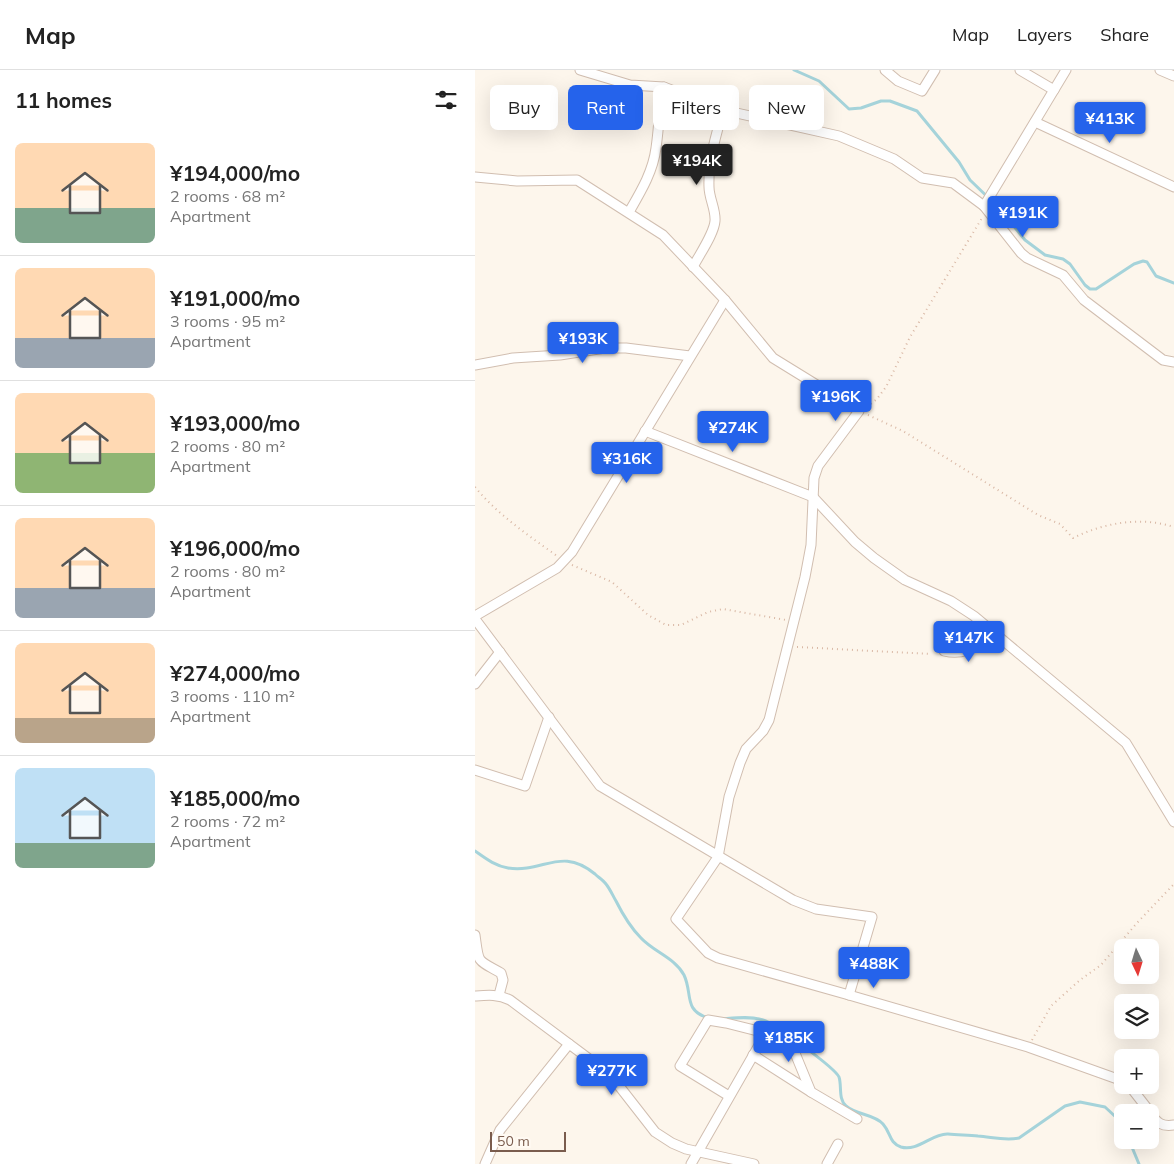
<!DOCTYPE html>
<meta charset="utf-8">
<style>
:root{--surface:#fff;--page:#f2f2f2;--text:#222;--muted:#767676;--line:#e0e0e0;--accent:#2563eb}
body{margin:0;font-family:Mulish,sans-serif;background:var(--page);color:var(--text);height:100vh;display:flex;flex-direction:column;font-size:19px;white-space:nowrap}
*{box-sizing:border-box;margin:0}
p{font-size:16px;color:var(--muted)}
.icon{flex:none;width:28px;height:28px;fill:none;stroke:currentColor;stroke-width:2;stroke-linecap:round;stroke-linejoin:round}
.map{position:relative;flex:1;overflow:hidden}
.side{display:flex;flex-direction:column;background:var(--surface);width:475px}
.side>*{flex:none}
.guide{position:absolute;left:15px;top:15px;width:475px;height:45px;display:flex;gap:10px}
.needle{width:32px;rotate:176deg}
.buttons{position:absolute;left:639px;top:869px;display:grid;gap:10px}
.buttons a{display:grid;place-items:center;width:45px;height:45px;border-radius:8px;background:var(--surface);box-shadow:0 5px 20px #0002;font-size:25px}
.scale{position:absolute;left:15px;bottom:12px;width:76px;box-sizing:border-box;padding-left:5px;border:2px solid #7a5c4d;border-top:0;font-size:14px;line-height:18px;white-space:nowrap;color:#7a5c4d;-webkit-text-stroke:4px #fffaf3;paint-order:stroke}
.price{position:absolute;translate:-50% -42px;padding:0 11px;border-radius:5px;background:var(--accent);color:#fff;font-size:16px;line-height:32px;filter:drop-shadow(0 1px 2px #0008)}
.price::after{content:'';position:absolute;left:50%;top:30px;width:15px;height:11px;margin-left:-8px;background:inherit;clip-path:polygon(0 0,100% 0,50% 100%)}
.price.active{background:#222;color:#fff}
ul{padding:0;list-style:none}
li{display:flex;align-items:center;gap:15px;height:125px;padding:0 15px}
li+li{border-top:1px solid var(--line)}
li span{display:grid;place-items:center;flex:none;width:140px;height:100px;border-radius:8px;color:#555}
li>.icon{margin-inline-start:auto}
span .icon{width:60px;height:60px;fill:#fffc;stroke-width:1}
li b{font-size:21px}
h2{display:flex;justify-content:space-between;align-items:center;height:60px;padding:0 15px;font-size:21px}
.tag{padding:0 18px;border-radius:8px;background:var(--surface);box-shadow:0 5px 20px #0002;font-size:18px;line-height:45px}
.tag.active{background:var(--accent);color:#fff}
header{display:flex;align-items:center;gap:30px;box-sizing:border-box;height:70px;padding:0 25px;background:var(--surface);border-bottom:1px solid var(--line)}
header strong{font-size:24px}
nav{display:flex;gap:28px;margin-inline-start:auto;font-size:18px}
main{display:flex;flex:1;min-height:0}
.map>svg:first-child{display:block}
.lines{fill:none;stroke-linecap:round;stroke-linejoin:round}
.stream{stroke:#a5d3da;stroke-width:3}
.street-casing{stroke:#d1beb0;stroke-width:11}
.path{stroke:#d9b8a5;stroke-width:2;stroke-dasharray:1 4;stroke-linecap:butt}
.street{stroke:#fff;stroke-width:9}
</style>
<header>
<strong>Map</strong>
<nav><a>Map</a><a>Layers</a><a>Share</a></nav>
</header>
<main>
<section class="side">
<h2>11 homes<svg class="icon" aria-label="filters" viewBox="0 0 24 24"><path d="M4 7h16M4 17h16"/><circle cx="9" cy="7" r="2"/><circle cx="15" cy="17" r="2"/></svg></h2>
<ul>
<li><span style="background:linear-gradient(#ffd9b3 65%,#7fa58c 0)"><svg class="icon" aria-label="home" viewBox="0 0 24 24"><path d="M3 11l9-7 9 7M6 9v11h12V9"/></svg></span><div><b>¥194,000/mo</b><p>2 rooms · 68 m²</p><p>Apartment</p></div></li>
<li><span style="background:linear-gradient(#ffd9b3 70%,#9aa5b1 0)"><svg class="icon" aria-label="home" viewBox="0 0 24 24"><path d="M3 11l9-7 9 7M6 9v11h12V9"/></svg></span><div><b>¥191,000/mo</b><p>3 rooms · 95 m²</p><p>Apartment</p></div></li>
<li><span style="background:linear-gradient(#ffd9b3 60%,#8fb573 0)"><svg class="icon" aria-label="home" viewBox="0 0 24 24"><path d="M3 11l9-7 9 7M6 9v11h12V9"/></svg></span><div><b>¥193,000/mo</b><p>2 rooms · 80 m²</p><p>Apartment</p></div></li>
<li><span style="background:linear-gradient(#ffd9b3 70%,#9aa5b1 0)"><svg class="icon" aria-label="home" viewBox="0 0 24 24"><path d="M3 11l9-7 9 7M6 9v11h12V9"/></svg></span><div><b>¥196,000/mo</b><p>2 rooms · 80 m²</p><p>Apartment</p></div></li>
<li><span style="background:linear-gradient(#ffd9b3 75%,#b9a48a 0)"><svg class="icon" aria-label="home" viewBox="0 0 24 24"><path d="M3 11l9-7 9 7M6 9v11h12V9"/></svg></span><div><b>¥274,000/mo</b><p>3 rooms · 110 m²</p><p>Apartment</p></div></li>
<li><span style="background:linear-gradient(#bfe0f5 75%,#7fa58c 0)"><svg class="icon" aria-label="home" viewBox="0 0 24 24"><path d="M3 11l9-7 9 7M6 9v11h12V9"/></svg></span><div><b>¥185,000/mo</b><p>2 rooms · 72 m²</p><p>Apartment</p></div></li>
</ul>
</section>
<div class="map">
<svg width="699" height="1094" viewBox="0 0 699 1094">
<rect width="100%" height="100%" fill="#fdf6ec"/>
<g class="lines">
<g class="stream">
<polyline points="319,0 344,11 374,39 386,38 406,31 415,31 442,41 484,92 495,110 524,138 550,170 570,185 588,189 595,194 610,215 615,219 621,219 659,194 668,191 672,192 681,206 699,213"/>
<path d="M0,781C10,788 20,796 33,798C69,803 86,776 120,804C123,807 128,810 131,814C135,819 138,826 141,831C148,845 155,857 166,868C179,882 200,888 209,905C218,924 208,940 233,948"/>
<path d="M247,949C260,948 275,946 288,950C300,954 360,998 364,1007C367,1016 363,1029 371,1036C381,1045 399,1044 408,1054C416,1063 414,1073 426,1077C443,1082 457,1063 473,1064C483,1065 493,1065 503,1066C517,1067 530,1071 544,1068L590,1036L605,1032L630,1037L644,1050L648,1057"/>
<polyline points="654,1070 664,1094"/>
</g>
<defs>
<g id="street">
<polyline points="105,0 155,15 189,17 248,40 364,66 419,89 447,108 478,113 509,136"/>
<polyline points="410,0 423,11 447,21 460,0"/>
<polyline points="545,0 579,20"/>
<polyline points="591,0 509,136 546,183 552,188 588,205 609,230 688,290 699,292"/>
<polyline points="685,0 699,6"/>
<polyline points="560,52 699,117"/>
<polyline points="0,107 42,111 102,110 188,165 250,230 298,288 384,341 343,396 339,408 336,475 330,507 294,650 288,661 271,679 265,693 254,727 243,787 201,849 233,883 243,888 374,925 553,977 648,1011"/>
<path d="M154,142C165,123 178,102 181,78C184,58 184,37 189,17"/>
<path d="M218,197C224,185 239,164 240,151C241,140 234,128 234,117C233,90 241,66 248,40"/>
<polyline points="0,295 38,288 85,285 130,278 151,278 215,286"/>
<polyline points="170,361 338,427 380,472 399,488 430,510 476,531 499,546 651,673 699,752"/>
<polyline points="0,546 82,498 97,482 250,230"/>
<polyline points="0,549 125,716 318,830 341,839 397,847 374,925"/>
<path d="M469,581C490,586 499,577 516,565L524,568"/>
<polyline points="0,614 25,582"/>
<polyline points="0,700 50,716 74,647"/>
<path d="M0,865C4,894 1,889 26,903L28,910L24,925"/>
<path d="M0,926C13,925 23,924 35,930L129,1000L141,1012L180,1062L197,1073L211,1079L279,1094"/>
<polyline points="278,985 336,1022"/>
<polyline points="654,1015 675,1042"/>
<polyline points="254,1026 205,996 233,950 251,953 291,963"/>
<path d="M675,1043C682,1053 687,1057 699,1055"/>
<polyline points="10,1094 25,1060 94,974"/>
<polyline points="216,1094 291,963 315,971 336,1022 382,1049"/>
<polyline points="352,1094 363,1074"/>
</g>
</defs>
<use href="#street" class="street-casing"/>
<g class="path">
<polyline points="392,337 402,329 411,317 435,267 507,148"/>
<path d="M393,345L428,361L563,445L585,454L598,468C629,453 665,446 699,457"/>
<path d="M0,417C23,445 53,465 82,486"/>
<polyline points="97,495 137,512 173,545 191,555 206,555 233,542 248,539 311,550"/>
<polyline points="322,577 456,584"/>
<polyline points="557,970 576,936 605,910 626,895 661,854 699,814"/>
</g>
<use href="#street" class="street"/>
</g>
</svg>
<div class="buttons">
<a><svg class="needle" viewBox="-14 -14 28 28"><path d="M0-13l5 13h-10z" fill="#e53935"/><path d="M0 13l5-13h-10z" fill="#767676"/></svg></a>
<a><svg class="icon" aria-label="layers" viewBox="0 0 24 24"><path d="M12 4l9 5-9 5-9-5zM3 14l9 5 9-5"/></svg></a>
<a>+</a>
<a>−</a>
</div>
<div class="scale">50 m</div>
<b class="price" style="left:635px;top:74px">¥413K</b>
<b class="price active" style="left:222px;top:116px">¥194K</b>
<b class="price" style="left:548px;top:168px">¥191K</b>
<b class="price" style="left:108px;top:294px">¥193K</b>
<b class="price" style="left:361px;top:352px">¥196K</b>
<b class="price" style="left:258px;top:383px">¥274K</b>
<b class="price" style="left:152px;top:414px">¥316K</b>
<b class="price" style="left:494px;top:593px">¥147K</b>
<b class="price" style="left:399px;top:919px">¥488K</b>
<b class="price" style="left:314px;top:993px">¥185K</b>
<b class="price" style="left:137px;top:1026px">¥277K</b>
<div class="guide">
<a class="tag">Buy</a>
<a class="tag active">Rent</a>
<a class="tag">Filters</a>
<a class="tag">New</a>
</div>
</div>
</main>
